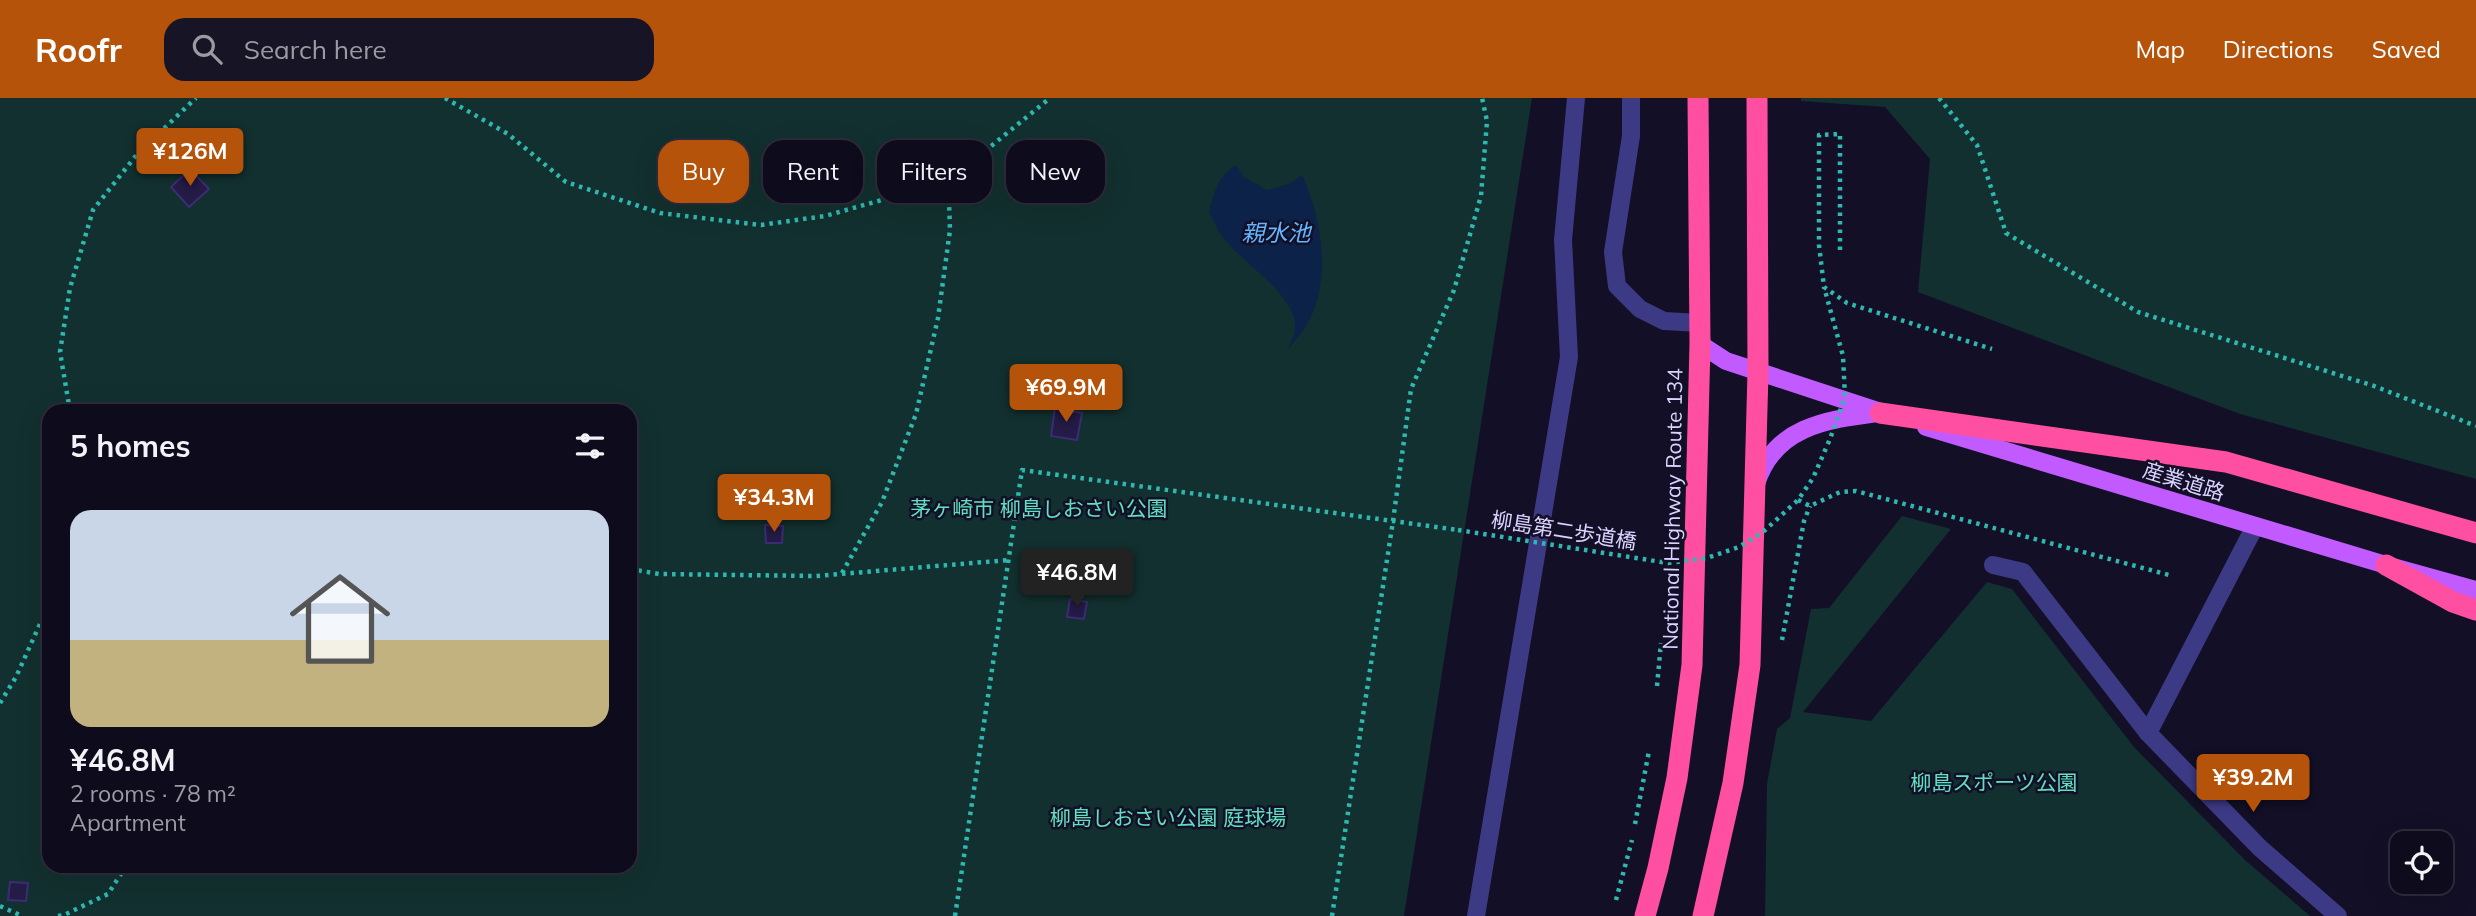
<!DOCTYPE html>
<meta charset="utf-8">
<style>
:root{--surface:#0e0b1c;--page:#171425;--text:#f1f3f6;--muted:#9b9ba3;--line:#2e2b3b;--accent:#b45309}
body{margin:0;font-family:Mulish,"Noto Sans JP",sans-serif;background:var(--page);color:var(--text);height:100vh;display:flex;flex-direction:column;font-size:26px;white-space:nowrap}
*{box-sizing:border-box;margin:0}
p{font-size:23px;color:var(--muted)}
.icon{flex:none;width:38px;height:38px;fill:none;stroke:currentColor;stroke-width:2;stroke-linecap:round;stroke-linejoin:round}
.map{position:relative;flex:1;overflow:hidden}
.drawer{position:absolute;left:42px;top:306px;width:595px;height:469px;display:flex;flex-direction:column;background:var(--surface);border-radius:21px;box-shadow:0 7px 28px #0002,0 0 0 2px var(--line)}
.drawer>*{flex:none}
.hud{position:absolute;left:658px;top:42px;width:665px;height:63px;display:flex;gap:14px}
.tools{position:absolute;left:2390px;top:733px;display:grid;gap:14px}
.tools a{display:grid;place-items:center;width:63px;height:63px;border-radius:14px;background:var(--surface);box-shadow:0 7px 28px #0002,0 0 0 2px var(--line);font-size:35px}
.price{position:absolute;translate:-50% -60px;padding:0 16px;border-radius:7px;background:var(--accent);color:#fff;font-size:23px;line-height:46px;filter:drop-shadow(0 2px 4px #0008)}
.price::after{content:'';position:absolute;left:50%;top:42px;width:21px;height:16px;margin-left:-10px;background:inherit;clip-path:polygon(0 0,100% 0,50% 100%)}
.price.current{background:#222;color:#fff}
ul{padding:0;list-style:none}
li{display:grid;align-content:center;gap:14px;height:371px;padding:0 28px}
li+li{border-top:2px solid var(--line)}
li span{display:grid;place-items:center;height:217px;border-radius:21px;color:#555}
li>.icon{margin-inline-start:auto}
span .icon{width:126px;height:126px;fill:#fffc;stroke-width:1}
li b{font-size:30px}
h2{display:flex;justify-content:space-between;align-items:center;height:84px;padding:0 28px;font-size:30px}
.tag{padding:0 24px;border-radius:21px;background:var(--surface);box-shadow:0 7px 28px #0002,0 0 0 2px var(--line);font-size:24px;line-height:63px}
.tag.current{background:var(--accent);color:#fff}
header{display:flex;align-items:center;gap:42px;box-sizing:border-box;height:98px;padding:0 35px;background:var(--accent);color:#fff}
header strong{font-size:33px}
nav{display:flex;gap:38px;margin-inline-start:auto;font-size:24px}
.search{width:490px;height:63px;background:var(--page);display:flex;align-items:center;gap:18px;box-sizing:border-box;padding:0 24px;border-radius:21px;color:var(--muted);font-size:26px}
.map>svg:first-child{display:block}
.green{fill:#12302f;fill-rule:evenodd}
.water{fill:#0c2248}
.building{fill:#241b47;stroke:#3b2d73;stroke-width:2}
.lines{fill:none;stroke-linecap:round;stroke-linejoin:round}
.path{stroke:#2fb8b0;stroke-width:4.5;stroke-dasharray:3.5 5;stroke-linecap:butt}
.minor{stroke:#3d3a85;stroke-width:18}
.major{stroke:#c25bff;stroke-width:18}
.highway{stroke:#ff4fa3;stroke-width:21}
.path-bridge{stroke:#2fb8b0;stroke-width:4.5;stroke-dasharray:3.5 5;stroke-linecap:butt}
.labels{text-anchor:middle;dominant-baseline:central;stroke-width:5;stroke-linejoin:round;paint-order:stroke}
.street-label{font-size:21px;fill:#d9d4ff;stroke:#130f26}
.park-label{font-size:21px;fill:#5fe0c0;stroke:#130f26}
.water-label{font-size:23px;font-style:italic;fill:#62b6ff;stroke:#130f26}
</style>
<header>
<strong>Roofr</strong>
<div class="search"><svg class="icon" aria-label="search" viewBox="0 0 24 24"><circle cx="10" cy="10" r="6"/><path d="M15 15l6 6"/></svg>Search here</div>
<nav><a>Map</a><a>Directions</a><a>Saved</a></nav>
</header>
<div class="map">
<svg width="2476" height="818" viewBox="0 0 2476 818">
<rect width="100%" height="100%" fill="#130f26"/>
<g class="green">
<path d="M0,0H1532L1404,818H0ZM49,313H630V768H49Z"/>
<polygon points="1801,0 2476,0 2476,381 2240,316 1918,194 1930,61 1885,9 1801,3"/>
<polygon points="1902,418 1951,431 1803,614 1871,623 1987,484 2012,491 2134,649 2245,762 2310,818 1765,818 1767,686 1777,631 1790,620 1811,511 1829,510"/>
</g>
<path class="water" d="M1236,67L1244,79L1267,92L1289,86L1302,77C1322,121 1332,181 1308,225C1303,234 1295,243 1288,251C1291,244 1296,233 1295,225C1291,193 1241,164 1222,138C1217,131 1213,122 1209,114C1214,95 1218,78 1236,67Z"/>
<g class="building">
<polygon points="190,71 209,91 189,109 171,89"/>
<polygon points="1055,310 1082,315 1077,342 1051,338"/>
<polygon points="765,427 783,428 782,445 766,445"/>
<polygon points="1070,501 1087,504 1084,521 1067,519"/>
<polygon points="10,784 28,785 26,803 8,802"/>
</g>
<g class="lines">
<g class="path">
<polyline points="445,0 508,36 566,84 660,115 761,127 825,118 903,96 979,58 1050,0"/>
<polyline points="1939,0 1977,47 2006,135 2138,214 2374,288 2476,328"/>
<polyline points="1840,152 1840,36 1819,37 1819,147 1824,189 1847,205 1992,251"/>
<polyline points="70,313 60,254 70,190 93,112 138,55 196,0"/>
<polyline points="1798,402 1810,408 1840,394 1856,393 2169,477"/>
<polyline points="630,471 659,476 816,478 1009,462"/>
<polyline points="842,475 882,404 916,316 938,220 950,132 948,74"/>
<polyline points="1782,542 1804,423 1810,408"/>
<polyline points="1657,588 1661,545"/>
<polyline points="0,605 16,579 49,506"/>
<polyline points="1635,726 1649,653"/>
<polyline points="1616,802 1632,742"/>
<polyline points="0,808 22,818"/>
<polyline points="58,818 64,817 108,796 126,768"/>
<polyline points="955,818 1022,372 1458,432"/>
<polyline points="1332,818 1393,423 1411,291 1454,192 1481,98 1487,23 1482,0"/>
</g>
<g class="minor">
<polyline points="1631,0 1631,38 1613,154 1617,188 1640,211 1664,223 1700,225"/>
<polyline points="1993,467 2023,474 2148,635 2260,750 2338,818"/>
<polyline points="2148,635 2255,428"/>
<polyline points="1476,818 1569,259 1563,142 1576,0"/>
</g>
<g class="major">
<polyline points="1700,246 1726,263 1893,318"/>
<polyline points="1926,329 2386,467 2476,492"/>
<path d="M1756,386C1774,329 1825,322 1877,315"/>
</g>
<g class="highway">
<polyline points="1880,315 2226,364 2476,435"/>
<polyline points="2386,467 2453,504 2476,512"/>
<polyline points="1645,818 1658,770 1677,680 1692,567 1700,246 1698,0"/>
<polyline points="1703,818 1733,685 1750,567 1758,274 1757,0"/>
</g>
<polyline class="path-bridge" points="1458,432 1668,465 1707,460 1739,449 1763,434 1798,402 1813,380 1830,341 1845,299 1843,258 1824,189"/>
</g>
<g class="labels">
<g class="street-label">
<text transform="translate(2184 383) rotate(17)">産業道路</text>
<text transform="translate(1672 411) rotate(-89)">National Highway Route 134</text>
<text transform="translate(1564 432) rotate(9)">柳島第二歩道橋</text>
</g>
<g class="park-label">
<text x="1039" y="410">茅ヶ崎市 柳島しおさい公園</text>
<text x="1994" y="684">柳島スポーツ公園</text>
<text x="1168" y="719">柳島しおさい公園 庭球場</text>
</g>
<g class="water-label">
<text x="1276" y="134">親水池</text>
</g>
</g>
</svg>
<div class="tools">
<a><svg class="icon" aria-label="locate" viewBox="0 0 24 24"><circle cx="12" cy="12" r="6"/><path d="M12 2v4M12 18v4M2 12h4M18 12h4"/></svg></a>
</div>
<b class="price" style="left:190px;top:90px">¥126M</b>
<b class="price" style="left:1066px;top:326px">¥69.9M</b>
<b class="price" style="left:774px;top:436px">¥34.3M</b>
<b class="price current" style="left:1077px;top:511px">¥46.8M</b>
<b class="price" style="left:2253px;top:716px">¥39.2M</b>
<div class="hud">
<a class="tag current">Buy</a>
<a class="tag">Rent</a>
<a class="tag">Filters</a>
<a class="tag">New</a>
</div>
<section class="drawer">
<h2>5 homes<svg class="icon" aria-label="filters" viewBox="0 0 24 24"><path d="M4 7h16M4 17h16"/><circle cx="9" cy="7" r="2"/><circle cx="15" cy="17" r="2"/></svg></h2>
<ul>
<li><span style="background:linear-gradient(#c9d6e8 60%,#c2b280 0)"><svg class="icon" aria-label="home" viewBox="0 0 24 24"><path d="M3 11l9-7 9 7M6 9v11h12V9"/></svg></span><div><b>¥46.8M</b><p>2 rooms · 78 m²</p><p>Apartment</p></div></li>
</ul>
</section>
</div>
